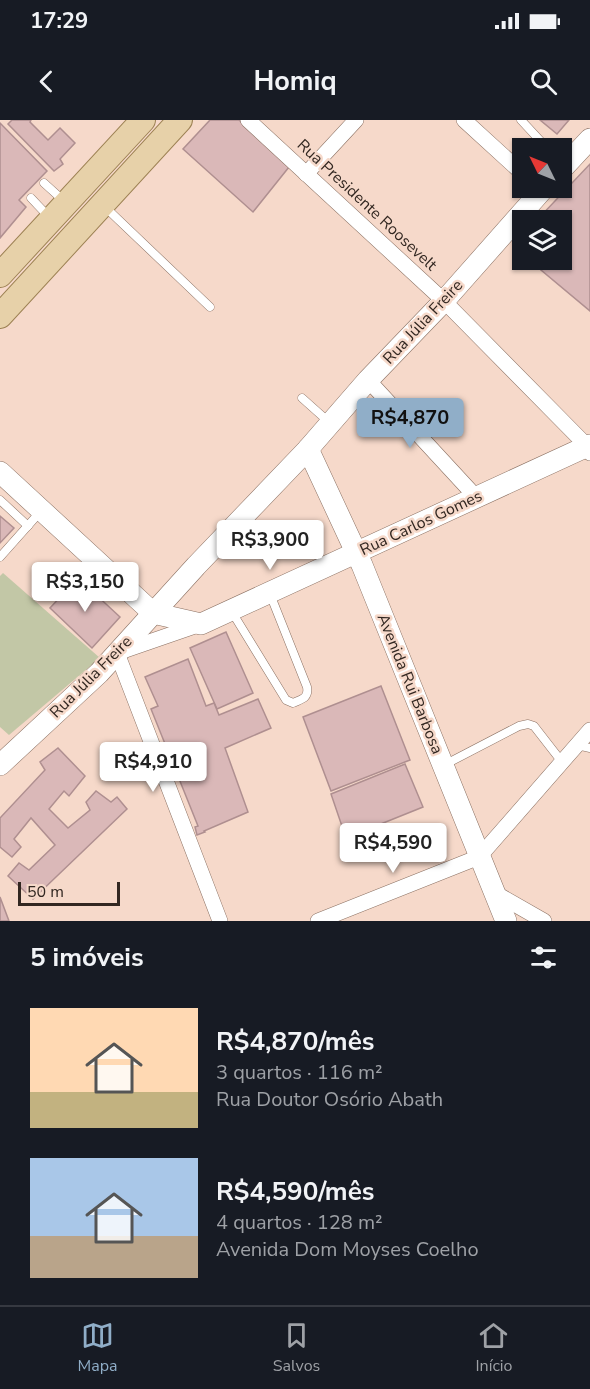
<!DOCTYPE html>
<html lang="pt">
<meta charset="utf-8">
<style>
:root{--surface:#171b24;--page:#20242c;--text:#f1f3f6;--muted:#9ea1a6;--line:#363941;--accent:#90aec8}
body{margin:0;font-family:"Nunito Sans",sans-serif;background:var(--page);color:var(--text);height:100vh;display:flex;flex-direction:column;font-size:22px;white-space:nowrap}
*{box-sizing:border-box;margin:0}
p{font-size:20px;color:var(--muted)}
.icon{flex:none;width:33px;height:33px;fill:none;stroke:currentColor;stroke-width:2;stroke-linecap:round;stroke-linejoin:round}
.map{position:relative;height:801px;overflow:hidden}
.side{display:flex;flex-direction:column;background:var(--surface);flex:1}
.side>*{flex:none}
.needle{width:39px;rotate:313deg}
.buttons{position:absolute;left:512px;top:18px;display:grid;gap:12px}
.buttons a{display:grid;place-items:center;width:60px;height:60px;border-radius:0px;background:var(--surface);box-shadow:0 2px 4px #0004;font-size:30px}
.scale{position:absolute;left:18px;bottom:15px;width:102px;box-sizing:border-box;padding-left:6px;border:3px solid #322721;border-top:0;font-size:16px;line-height:21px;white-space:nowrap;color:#322721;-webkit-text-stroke:4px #f6d9ca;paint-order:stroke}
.price{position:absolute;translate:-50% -51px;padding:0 14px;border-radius:6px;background:#fff;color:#222;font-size:20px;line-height:39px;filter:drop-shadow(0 2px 3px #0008)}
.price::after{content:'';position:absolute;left:50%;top:36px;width:18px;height:14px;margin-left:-9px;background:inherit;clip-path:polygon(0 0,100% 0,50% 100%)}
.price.on{background:var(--accent);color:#111}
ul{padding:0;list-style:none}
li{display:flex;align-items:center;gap:18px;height:150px;padding:0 30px}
li span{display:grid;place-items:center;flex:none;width:168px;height:120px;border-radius:0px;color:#555}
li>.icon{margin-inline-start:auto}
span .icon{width:72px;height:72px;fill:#fffc;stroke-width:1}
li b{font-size:26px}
h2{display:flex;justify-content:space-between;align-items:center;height:72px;padding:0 30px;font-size:26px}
.status{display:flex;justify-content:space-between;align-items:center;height:42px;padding:0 30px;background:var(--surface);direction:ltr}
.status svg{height:16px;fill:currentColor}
header{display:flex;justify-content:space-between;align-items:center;height:78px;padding:0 30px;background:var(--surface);font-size:27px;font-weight:700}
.tab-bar{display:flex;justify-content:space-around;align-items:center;height:84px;border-top:2px solid var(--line);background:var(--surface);font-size:16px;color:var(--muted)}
.tab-bar a{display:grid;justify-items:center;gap:3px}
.tab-bar .on{color:var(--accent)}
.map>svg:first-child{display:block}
.green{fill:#c2c7a6}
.building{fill:#dab8b8;stroke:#af8f90;stroke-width:1.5}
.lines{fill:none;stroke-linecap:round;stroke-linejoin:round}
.service-casing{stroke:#8b7163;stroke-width:9}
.minor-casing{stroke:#8b7163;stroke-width:16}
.secondary-casing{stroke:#8b7163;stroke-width:22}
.primary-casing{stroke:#9d8254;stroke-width:26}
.service{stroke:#fff;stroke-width:8}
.minor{stroke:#fff;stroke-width:15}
.secondary{stroke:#fff;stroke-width:21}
.primary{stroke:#e7d1a9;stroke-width:24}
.labels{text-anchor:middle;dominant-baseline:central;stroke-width:5;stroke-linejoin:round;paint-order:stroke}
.street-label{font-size:16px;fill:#322721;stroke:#f6d9ca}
</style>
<div class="status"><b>17:29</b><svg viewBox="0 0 49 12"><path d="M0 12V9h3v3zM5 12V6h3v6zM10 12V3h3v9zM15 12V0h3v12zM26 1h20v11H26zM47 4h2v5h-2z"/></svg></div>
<header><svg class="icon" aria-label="back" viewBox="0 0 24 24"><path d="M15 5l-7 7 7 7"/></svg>Homiq<svg class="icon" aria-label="search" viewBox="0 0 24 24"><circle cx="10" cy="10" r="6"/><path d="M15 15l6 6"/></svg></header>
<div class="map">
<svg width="590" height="801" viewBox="0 0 590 801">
<rect width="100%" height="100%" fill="#f6d9ca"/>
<polygon class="green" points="3,453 100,538 9,615 0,607 0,456"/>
<g class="building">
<polygon points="12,0 31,0 30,2 48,20 60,8 75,23 60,39 63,44 54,51 8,4"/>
<polygon points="210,0 239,0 289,47 253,92 183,29"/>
<polygon points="540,0 569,0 557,14"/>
<polygon points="0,3 47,51 19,80 26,87 0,118"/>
<polygon points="590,44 590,191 529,140 561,140 561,100 537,100"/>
<polygon points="522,117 522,134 513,127"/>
<polygon points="0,396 14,408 0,423"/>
<polygon points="78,458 120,497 92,528 50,488"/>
<polygon points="226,512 253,573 217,589 190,528"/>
<polygon points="188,539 206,586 214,583 219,595 258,579 271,608 225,628 248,692 204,711 205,712 197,715 195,707 198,706 151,589 158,586 145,557"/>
<polygon points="381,566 410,640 331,671 303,597"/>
<polygon points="58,628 85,656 69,676 64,671 49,689 68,708 90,690 86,682 96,671 111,682 117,677 127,689 33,779 8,756 19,743 29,750 55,725 31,698 14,719 21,727 12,737 0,727 0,698 45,650 40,642"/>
<polygon points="405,644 423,687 346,718 331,674"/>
<polygon points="0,777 9,801 0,801"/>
</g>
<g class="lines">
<defs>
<g id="service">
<polyline points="521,0 547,28"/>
<polyline points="44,63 65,82"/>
<polyline points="31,78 48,96"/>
<polyline points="104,86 210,187"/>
<polyline points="302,278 330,303"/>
<polyline points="0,380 28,406"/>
<polyline points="0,437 41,391"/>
<path d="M232,492L286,580L293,583C302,579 309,578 307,567L270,474"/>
<polyline points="577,625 590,628"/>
<polyline points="444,645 519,606 528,604 534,606 562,642"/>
</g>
<g id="minor">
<polyline points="248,0 444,181 587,326 590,333"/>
<polyline points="464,0 522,53"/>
<polyline points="306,54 356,0"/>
<polyline points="368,260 476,377"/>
<polyline points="201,504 117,533 220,801"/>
<polyline points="495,773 544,801"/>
<polyline points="318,801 479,737 590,610"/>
</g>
<g id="secondary">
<polyline points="561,50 590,19"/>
<polyline points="308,329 362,445 506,801"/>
<polyline points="0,352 153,493 201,504 590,325"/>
<polyline points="0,645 99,553 196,446 308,329 368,260 444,181 544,68"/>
</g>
<g id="primary">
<polyline points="0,155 143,0"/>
<polyline points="0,196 180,0"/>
</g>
</defs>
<use href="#service" class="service-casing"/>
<use href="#minor" class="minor-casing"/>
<use href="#secondary" class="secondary-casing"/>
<use href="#primary" class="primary-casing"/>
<use href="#service" class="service"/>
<use href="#minor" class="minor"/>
<use href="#secondary" class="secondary"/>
<use href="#primary" class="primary"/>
</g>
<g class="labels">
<g class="street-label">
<text transform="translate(367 85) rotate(43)">Rua Presidente Roosevelt</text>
<text transform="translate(423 202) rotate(-47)">Rua Júlia Freire</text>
<text transform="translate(421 403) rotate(-25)">Rua Carlos Gomes</text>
<text transform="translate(91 557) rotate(-45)">Rua Júlia Freire</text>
<text transform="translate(410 564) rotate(68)">Avenida Rui Barbosa</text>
</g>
</g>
</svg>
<div class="buttons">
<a><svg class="needle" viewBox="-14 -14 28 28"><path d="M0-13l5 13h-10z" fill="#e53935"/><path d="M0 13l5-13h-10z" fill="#9ea1a6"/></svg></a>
<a><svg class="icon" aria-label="layers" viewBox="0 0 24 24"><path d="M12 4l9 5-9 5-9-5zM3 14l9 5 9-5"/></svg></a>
</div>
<div class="scale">50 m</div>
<b class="price on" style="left:410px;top:329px">R$4,870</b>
<b class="price" style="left:270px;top:451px">R$3,900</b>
<b class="price" style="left:85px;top:493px">R$3,150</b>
<b class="price" style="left:153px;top:673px">R$4,910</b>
<b class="price" style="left:393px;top:754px">R$4,590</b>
</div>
<section class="side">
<h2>5 imóveis<svg class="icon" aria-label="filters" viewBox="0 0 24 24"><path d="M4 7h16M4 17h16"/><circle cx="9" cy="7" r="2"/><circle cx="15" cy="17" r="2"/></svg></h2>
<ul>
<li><span style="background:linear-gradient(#ffd9b3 70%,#c2b280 0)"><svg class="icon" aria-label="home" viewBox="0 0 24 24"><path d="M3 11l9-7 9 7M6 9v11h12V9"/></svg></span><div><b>R$4,870/mês</b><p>3 quartos · 116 m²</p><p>Rua Doutor Osório Abath</p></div></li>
<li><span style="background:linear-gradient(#a9c7e8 65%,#b9a48a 0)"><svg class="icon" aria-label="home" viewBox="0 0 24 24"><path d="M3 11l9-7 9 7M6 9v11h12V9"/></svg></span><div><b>R$4,590/mês</b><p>4 quartos · 128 m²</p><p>Avenida Dom Moyses Coelho</p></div></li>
</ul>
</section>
<nav class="tab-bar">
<a class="on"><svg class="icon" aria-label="map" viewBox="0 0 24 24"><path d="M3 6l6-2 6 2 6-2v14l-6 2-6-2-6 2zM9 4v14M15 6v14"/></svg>Mapa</a>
<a><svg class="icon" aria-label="saved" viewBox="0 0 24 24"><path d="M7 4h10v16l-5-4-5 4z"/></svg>Salvos</a>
<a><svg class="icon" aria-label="home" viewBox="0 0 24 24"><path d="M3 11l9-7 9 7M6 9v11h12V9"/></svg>Início</a>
</nav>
